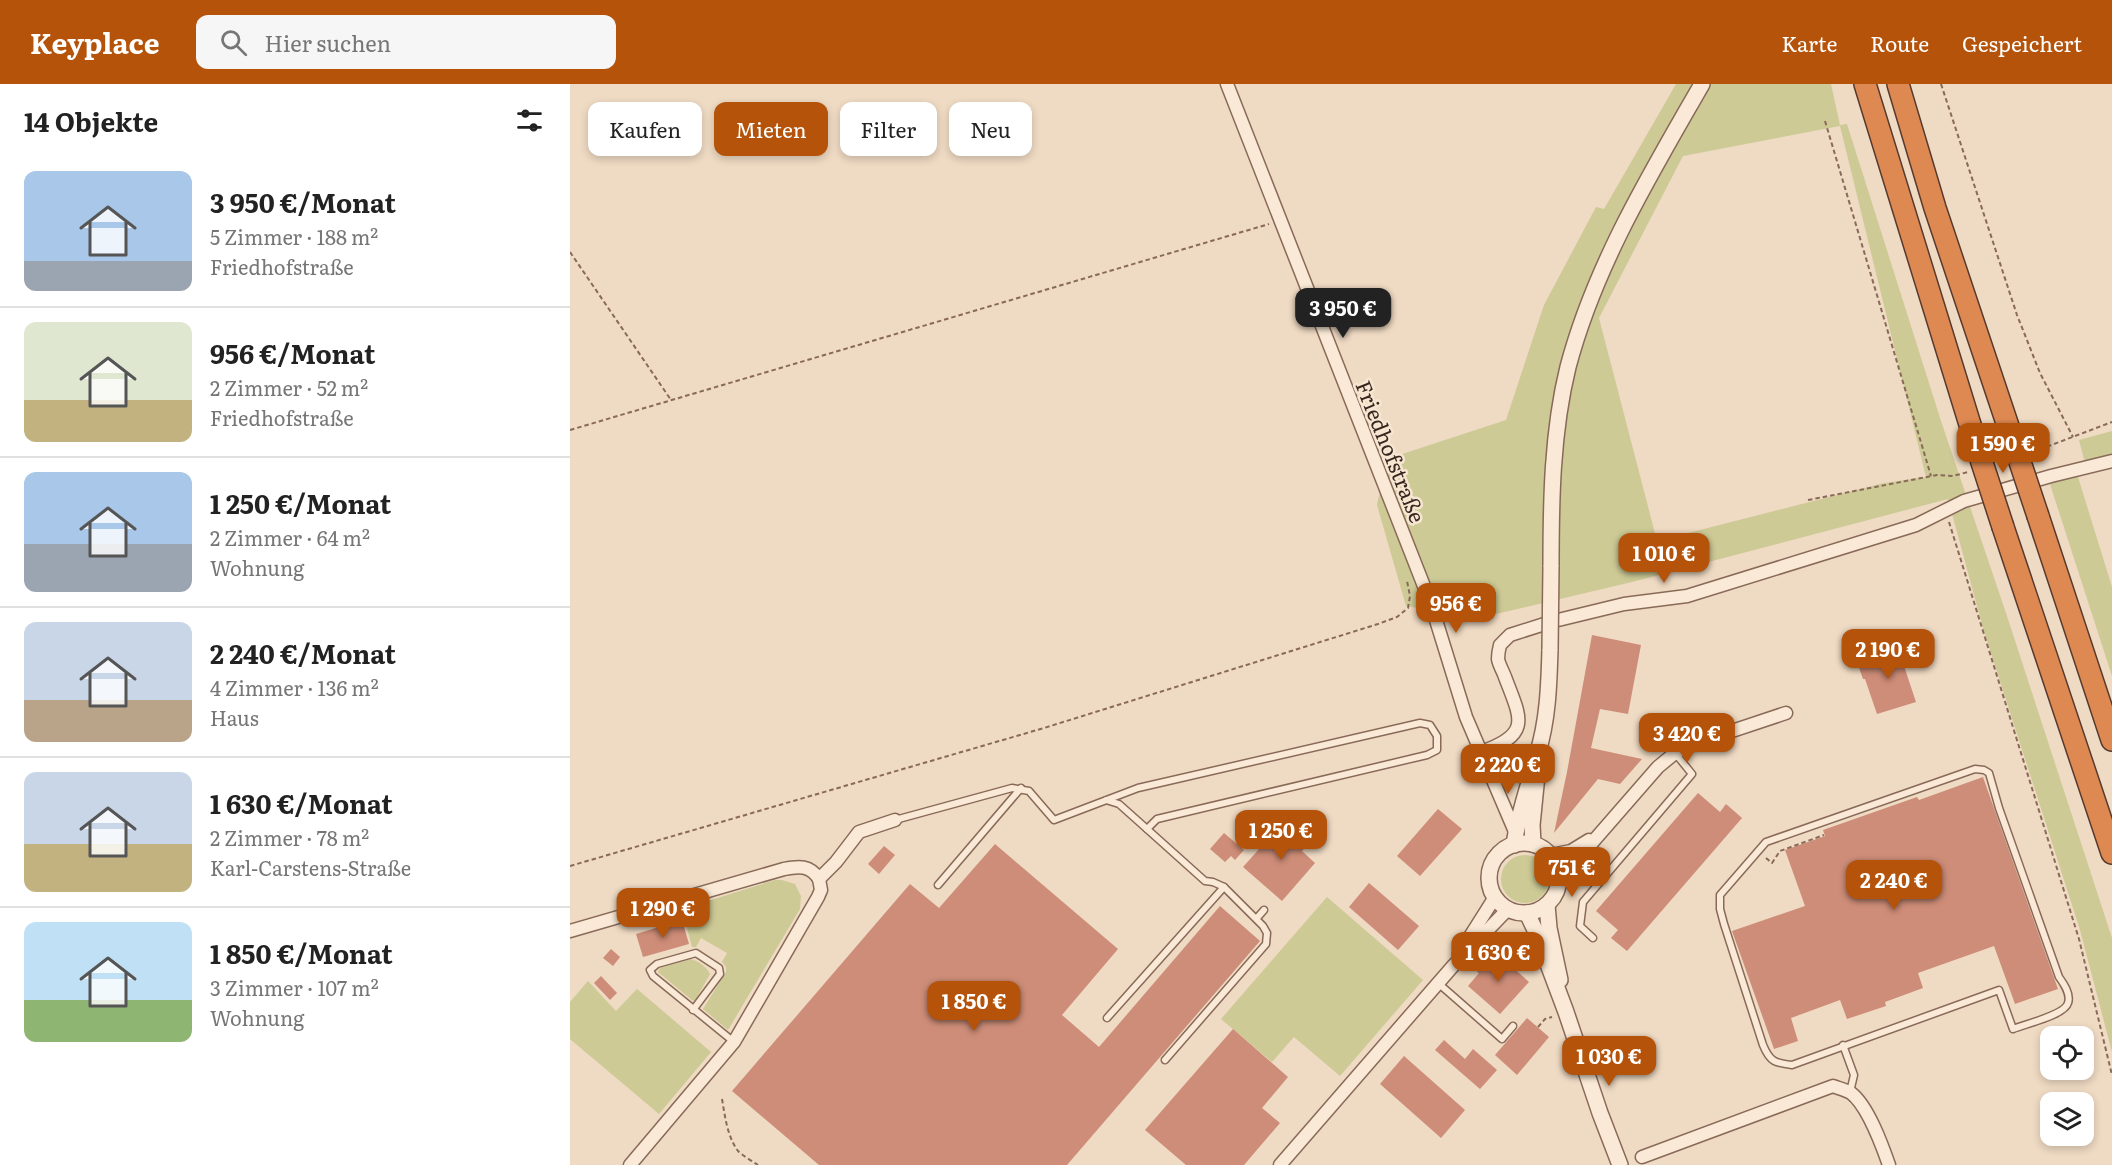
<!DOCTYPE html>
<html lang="de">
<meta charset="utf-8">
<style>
:root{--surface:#fff;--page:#f6f6f6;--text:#222;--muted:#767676;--line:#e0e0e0;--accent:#b45309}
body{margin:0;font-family:Literata,serif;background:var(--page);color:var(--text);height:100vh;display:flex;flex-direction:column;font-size:22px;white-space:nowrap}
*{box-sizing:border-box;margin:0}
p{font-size:20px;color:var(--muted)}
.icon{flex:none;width:33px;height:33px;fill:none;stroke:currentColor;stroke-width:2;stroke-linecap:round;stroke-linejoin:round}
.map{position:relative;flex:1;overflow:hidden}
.drawer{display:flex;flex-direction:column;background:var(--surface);width:570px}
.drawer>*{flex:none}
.banner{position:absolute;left:18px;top:18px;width:570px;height:54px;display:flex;gap:12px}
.buttons{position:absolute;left:1470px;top:942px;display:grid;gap:12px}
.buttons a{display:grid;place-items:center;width:54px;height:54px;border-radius:12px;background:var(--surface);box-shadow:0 3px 9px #0003;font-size:30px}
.price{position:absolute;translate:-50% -51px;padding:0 14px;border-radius:12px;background:var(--accent);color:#fff;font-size:20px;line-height:39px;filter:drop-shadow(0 2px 3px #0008)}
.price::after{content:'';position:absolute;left:50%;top:36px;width:18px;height:14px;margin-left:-9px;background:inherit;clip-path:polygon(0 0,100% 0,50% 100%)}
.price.current{background:#222;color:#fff}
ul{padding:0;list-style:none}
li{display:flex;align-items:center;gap:18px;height:150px;padding:0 24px}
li+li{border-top:2px solid var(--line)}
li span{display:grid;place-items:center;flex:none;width:168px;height:120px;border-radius:12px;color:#555}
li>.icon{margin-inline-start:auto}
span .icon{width:72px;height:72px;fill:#fffc;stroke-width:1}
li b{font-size:26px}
h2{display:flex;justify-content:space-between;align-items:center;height:72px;padding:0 24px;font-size:26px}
.pill{padding:0 21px;border-radius:12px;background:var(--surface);box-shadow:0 3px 9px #0003;font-size:21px;line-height:54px}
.pill.current{background:var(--accent);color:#fff}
header{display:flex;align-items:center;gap:36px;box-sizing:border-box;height:84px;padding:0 30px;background:var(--accent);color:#fff}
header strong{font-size:28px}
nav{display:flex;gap:33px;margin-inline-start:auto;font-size:21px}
.search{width:420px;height:54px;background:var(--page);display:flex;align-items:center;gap:15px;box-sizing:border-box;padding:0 21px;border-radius:12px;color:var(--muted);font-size:22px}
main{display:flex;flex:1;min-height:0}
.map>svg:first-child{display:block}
.green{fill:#cdca96;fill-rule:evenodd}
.building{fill:#ce8d78}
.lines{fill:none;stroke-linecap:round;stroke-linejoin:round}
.service-casing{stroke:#896a59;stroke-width:9}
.minor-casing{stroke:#896a59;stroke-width:15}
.tertiary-casing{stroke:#896a59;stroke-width:18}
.motorway-casing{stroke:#573a2e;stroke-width:24}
.path{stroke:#896a59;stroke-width:2;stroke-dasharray:4.5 3;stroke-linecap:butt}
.service{stroke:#f9e9d6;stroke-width:6}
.minor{stroke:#f9e9d6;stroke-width:12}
.tertiary{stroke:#f9e9d6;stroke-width:15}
.motorway{stroke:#df8952;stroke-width:21}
.tertiary-bridge-casing{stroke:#896a59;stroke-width:18;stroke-linecap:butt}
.motorway-bridge-casing{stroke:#573a2e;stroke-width:24;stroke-linecap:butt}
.tertiary-bridge{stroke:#f9e9d6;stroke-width:15}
.motorway-bridge{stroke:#df8952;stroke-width:21}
.labels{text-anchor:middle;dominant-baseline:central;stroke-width:5;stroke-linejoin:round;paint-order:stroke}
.street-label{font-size:21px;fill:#39261e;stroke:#f6e6d2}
</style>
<header>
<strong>Keyplace</strong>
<div class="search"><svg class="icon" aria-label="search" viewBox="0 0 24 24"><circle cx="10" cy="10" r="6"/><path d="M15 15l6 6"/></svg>Hier suchen</div>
<nav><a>Karte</a><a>Route</a><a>Gespeichert</a></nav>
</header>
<main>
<section class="drawer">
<h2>14 Objekte<svg class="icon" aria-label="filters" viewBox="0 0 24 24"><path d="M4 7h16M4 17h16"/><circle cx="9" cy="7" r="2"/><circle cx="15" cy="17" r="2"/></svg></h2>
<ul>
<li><span style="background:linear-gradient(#a9c7e8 75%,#9aa5b1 0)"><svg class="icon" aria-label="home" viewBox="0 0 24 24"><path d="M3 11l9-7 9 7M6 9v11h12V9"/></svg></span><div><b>3 950 €/Monat</b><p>5 Zimmer · 188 m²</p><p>Friedhofstraße</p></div></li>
<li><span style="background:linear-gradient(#dfe7d0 65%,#c2b280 0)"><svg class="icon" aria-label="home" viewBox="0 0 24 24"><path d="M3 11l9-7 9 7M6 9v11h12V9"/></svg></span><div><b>956 €/Monat</b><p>2 Zimmer · 52 m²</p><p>Friedhofstraße</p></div></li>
<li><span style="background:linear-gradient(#a9c7e8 60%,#9aa5b1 0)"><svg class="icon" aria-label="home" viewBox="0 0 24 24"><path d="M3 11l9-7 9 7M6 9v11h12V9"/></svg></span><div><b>1 250 €/Monat</b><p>2 Zimmer · 64 m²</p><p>Wohnung</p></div></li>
<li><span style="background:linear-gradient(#c9d6e8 65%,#b9a48a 0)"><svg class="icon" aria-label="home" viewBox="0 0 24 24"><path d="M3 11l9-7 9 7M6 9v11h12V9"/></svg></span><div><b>2 240 €/Monat</b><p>4 Zimmer · 136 m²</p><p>Haus</p></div></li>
<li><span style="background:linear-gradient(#c9d6e8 60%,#c2b280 0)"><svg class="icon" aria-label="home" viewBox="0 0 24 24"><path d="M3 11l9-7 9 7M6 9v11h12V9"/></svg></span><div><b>1 630 €/Monat</b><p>2 Zimmer · 78 m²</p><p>Karl-Carstens-Straße</p></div></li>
<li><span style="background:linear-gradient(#bfe0f5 65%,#8fb573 0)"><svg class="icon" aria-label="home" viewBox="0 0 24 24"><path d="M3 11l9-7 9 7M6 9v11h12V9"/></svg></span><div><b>1 850 €/Monat</b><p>3 Zimmer · 107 m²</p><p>Wohnung</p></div></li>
</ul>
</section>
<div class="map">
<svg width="1542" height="1081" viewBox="0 0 1542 1081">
<rect width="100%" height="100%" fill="#efdac3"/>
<g class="green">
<path d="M1106,0H1261L1270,41L1277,40L1372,340L1436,529L1542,854V968L1510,846L1413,544L1378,415L1062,498L909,534L836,522L807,421L817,375L936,336L974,221L1026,123L1034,125ZM1270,42L1356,393L1314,399L1087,457L1029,234L1113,72Z"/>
<polygon points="1542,347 1542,372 1515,379 1509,356"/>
<polygon points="1508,393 1542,503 1542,592 1479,397 1493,394"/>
<circle cx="955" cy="795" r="24"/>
<polygon points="205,796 212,796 225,800 231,812 230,825 158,946 133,925 156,888 156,883 152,878 157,869 131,854 126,863 122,863 112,825"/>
<polygon points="757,813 853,896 770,992 724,953 702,978 651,935"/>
<path d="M120,875C127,876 137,883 140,890L126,915L123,917L88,888L90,884Z"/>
<polygon points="18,897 46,927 67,905 141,968 89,1030 0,955 0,918"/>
</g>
<g class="building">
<polygon points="1022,551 1071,561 1058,630 1030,625 1021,664 1072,675 1050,700 1028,695 984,749 997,688"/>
<polygon points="1331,563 1337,581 1334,582 1346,618 1307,630 1295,595 1293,595 1287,578"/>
<polygon points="1413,693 1488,905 1445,920 1424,862 1348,889 1353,904 1315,918 1316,922 1277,935 1270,916 1221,934 1228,957 1204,965 1162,847 1235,822 1215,766 1255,752 1253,746 1347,713 1349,716"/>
<polygon points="1128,709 1150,728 1156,720 1172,734 1057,867 1041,854 1048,846 1026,827"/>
<polygon points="868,725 892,745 850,792 827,772"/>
<polygon points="715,736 740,758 732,767 745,779 712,817 673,783"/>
<polygon points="654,749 674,766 665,776 661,772 655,778 640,765"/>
<polygon points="425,760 548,865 492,931 529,963 650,822 690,857 497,1081 249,1081 162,1007 340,800 369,824"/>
<polygon points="314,762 325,771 309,790 298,780"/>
<polygon points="799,799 849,842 828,866 779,823"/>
<polygon points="112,836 119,860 73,873 66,850"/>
<polygon points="41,865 50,873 43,882 33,874"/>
<polygon points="927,869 959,898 930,930 898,902 909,889 907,888 914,879 916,881"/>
<polygon points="31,892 47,909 40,916 24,899"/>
<polygon points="957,934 979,953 947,991 925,971"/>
<polygon points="663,945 718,993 692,1024 710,1039 674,1081 616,1081 575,1046"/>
<polygon points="874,956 895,975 903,965 927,986 910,1005 865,966"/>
<polygon points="834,972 895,1026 871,1054 810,1000"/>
</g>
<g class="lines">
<defs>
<g id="service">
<path d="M1405,685L1414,686L1419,689L1429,724L1489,893C1494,900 1501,910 1498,919C1495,931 1455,940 1443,945L1429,906L1222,981C1205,979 1200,978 1193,961L1154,840L1150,825V811L1196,758Z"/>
<polyline points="325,736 442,704 459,707 484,736 568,704 850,639 860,641 867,652 867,666 857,671 587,735 577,745 549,720 536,716"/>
<polyline points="368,801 451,704"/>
<polyline points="687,834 694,826"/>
<polyline points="1023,854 1010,842 1013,818 1122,690 1105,669"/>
<polyline points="868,899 932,955 943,942"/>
<polyline points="123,926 150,890 149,884 126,869 87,880 80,886 83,892 164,958"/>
<polyline points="537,934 654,803 643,798 635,797 577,745"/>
<polyline points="1273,961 1284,991 1280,1008"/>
<polyline points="595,976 696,860 697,849 693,842 654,803"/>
</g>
<g id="minor">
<polyline points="657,0 861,520 896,633 946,750"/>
<path d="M911,668C962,650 951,635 935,593C933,587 929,581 928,575C928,571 929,565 930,561L940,551L984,537L1054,520L1117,512L1346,441L1394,417L1481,392L1542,377"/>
<polyline points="981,771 1001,767 1019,756"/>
<polyline points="989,791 1007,776 1088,683 1105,669 1129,658 1216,629"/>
<path d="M0,847L214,785C229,782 240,781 249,795L266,778L289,748L325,736"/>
<polyline points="889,870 925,813"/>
<path d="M1072,1073L1263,1002C1268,1004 1276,1006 1281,1009C1298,1022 1312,1061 1319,1081"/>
<polyline points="60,1081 164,958 248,813 251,806 249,795"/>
<polyline points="710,1081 883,882 938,825"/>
</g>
<g id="tertiary">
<path d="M981,483C981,416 982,348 998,283C1025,181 1080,91 1132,0"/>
<circle cx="954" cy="794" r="35"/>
<polyline points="963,760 962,741 967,691"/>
<path d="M944,761C948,730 959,701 967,671C978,637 979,600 980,565"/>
<polyline points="977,821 979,844 990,896"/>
<polyline points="957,829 966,848 996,928 1030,1029 1050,1081"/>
</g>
<g id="motorway">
<polyline points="1295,0 1406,360"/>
<polyline points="1328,0 1365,124 1440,348"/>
<polyline points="1468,432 1542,656"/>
<polyline points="1433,443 1542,769"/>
</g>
</defs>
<use href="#service" class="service-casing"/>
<use href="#minor" class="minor-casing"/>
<use href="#tertiary" class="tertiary-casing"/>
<use href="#motorway" class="motorway-casing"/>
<g class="path">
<polyline points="1371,0 1447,231 1470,289 1503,353"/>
<polyline points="1255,37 1361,392"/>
<polyline points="0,168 101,316"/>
<polyline points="0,346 699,140"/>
<polyline points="1463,368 1542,338"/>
<polyline points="1238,416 1367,391 1383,392 1398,388"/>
<polyline points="1379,438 1509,855 1542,991"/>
<polyline points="1196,774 1202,779 1210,767 1254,751"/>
<polyline points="0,782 474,644 808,540 827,533 838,524 840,512 837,497"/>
<polyline points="968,943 975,935 982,933"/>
<path d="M152,1015C155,1032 157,1052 168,1067C173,1072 182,1077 188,1081"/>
</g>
<use href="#service" class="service"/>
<use href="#minor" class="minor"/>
<use href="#tertiary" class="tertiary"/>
<use href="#motorway" class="motorway"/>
<defs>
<polyline id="tertiary-bridge" points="980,565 981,483"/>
<g id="motorway-bridge">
<polyline points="1440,348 1468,432"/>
<polyline points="1406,360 1433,443"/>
</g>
</defs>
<use href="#tertiary-bridge" class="tertiary-bridge-casing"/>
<use href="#motorway-bridge" class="motorway-bridge-casing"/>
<use href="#tertiary-bridge" class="tertiary-bridge"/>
<use href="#motorway-bridge" class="motorway-bridge"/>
</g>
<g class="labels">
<g class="street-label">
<text transform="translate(822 367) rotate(68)">Friedhofstraße</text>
</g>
</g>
</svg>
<div class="buttons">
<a><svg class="icon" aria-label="locate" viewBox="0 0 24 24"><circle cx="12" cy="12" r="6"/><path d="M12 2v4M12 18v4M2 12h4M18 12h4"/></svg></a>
<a><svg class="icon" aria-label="layers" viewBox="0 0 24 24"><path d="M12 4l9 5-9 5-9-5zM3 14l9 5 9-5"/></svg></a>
</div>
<b class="price current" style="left:773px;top:255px">3 950 €</b>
<b class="price" style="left:1433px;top:390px">1 590 €</b>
<b class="price" style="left:1094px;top:500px">1 010 €</b>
<b class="price" style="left:886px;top:550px">956 €</b>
<b class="price" style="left:1318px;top:596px">2 190 €</b>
<b class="price" style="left:1117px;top:680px">3 420 €</b>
<b class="price" style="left:938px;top:711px">2 220 €</b>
<b class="price" style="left:711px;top:777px">1 250 €</b>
<b class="price" style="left:1002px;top:814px">751 €</b>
<b class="price" style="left:1324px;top:827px">2 240 €</b>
<b class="price" style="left:93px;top:855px">1 290 €</b>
<b class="price" style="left:928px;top:899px">1 630 €</b>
<b class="price" style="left:404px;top:948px">1 850 €</b>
<b class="price" style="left:1039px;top:1003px">1 030 €</b>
<div class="banner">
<a class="pill">Kaufen</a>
<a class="pill current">Mieten</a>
<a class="pill">Filter</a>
<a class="pill">Neu</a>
</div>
</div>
</main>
